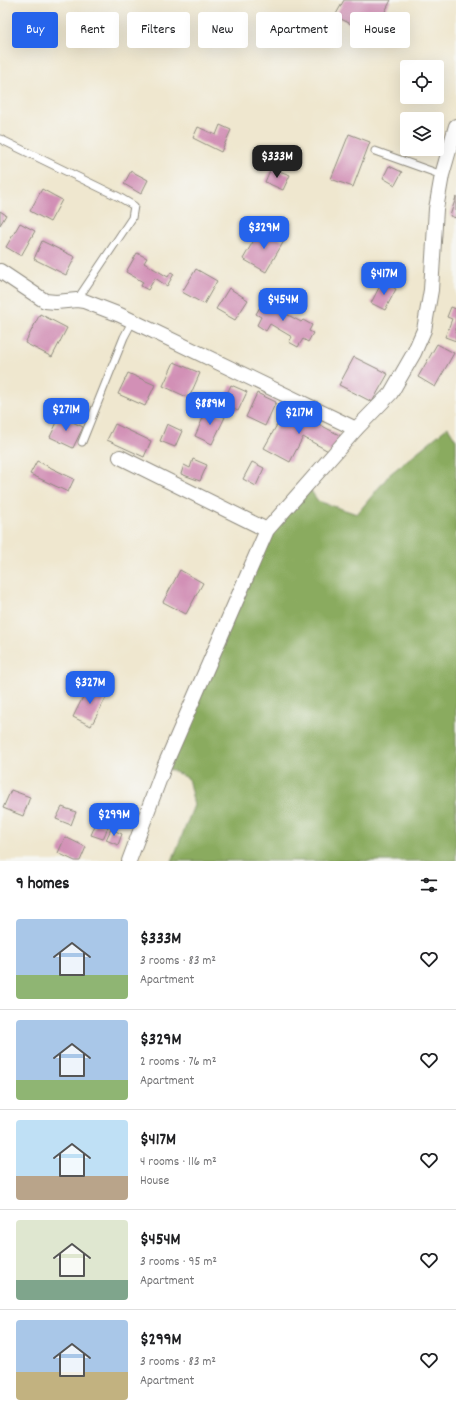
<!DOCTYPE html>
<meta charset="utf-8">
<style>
:root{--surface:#fff;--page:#f6f6f6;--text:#202124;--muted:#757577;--line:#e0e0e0;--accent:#2563eb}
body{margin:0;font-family:Dekko,sans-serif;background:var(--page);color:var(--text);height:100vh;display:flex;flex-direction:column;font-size:15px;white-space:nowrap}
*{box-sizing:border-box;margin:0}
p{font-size:13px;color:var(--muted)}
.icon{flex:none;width:22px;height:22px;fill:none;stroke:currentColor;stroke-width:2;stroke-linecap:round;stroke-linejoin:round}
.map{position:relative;height:861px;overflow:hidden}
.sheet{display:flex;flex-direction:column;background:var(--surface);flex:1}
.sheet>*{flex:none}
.banner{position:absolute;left:12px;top:12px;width:432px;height:36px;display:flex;gap:8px}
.controls{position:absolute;left:400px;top:60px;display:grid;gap:8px}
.controls a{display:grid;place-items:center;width:44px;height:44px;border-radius:4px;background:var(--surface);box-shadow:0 4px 16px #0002;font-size:20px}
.price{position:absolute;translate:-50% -34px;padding:0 9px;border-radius:8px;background:var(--accent);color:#fff;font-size:13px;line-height:26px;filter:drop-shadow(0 1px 2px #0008)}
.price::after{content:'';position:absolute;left:50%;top:24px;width:12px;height:9px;margin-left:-6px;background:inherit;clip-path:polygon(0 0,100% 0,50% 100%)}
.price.active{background:#222;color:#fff}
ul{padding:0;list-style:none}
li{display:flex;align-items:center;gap:12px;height:100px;padding:0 16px}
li+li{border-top:1px solid var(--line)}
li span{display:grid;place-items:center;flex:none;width:112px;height:80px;border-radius:4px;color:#555}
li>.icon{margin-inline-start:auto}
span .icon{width:48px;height:48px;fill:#fffc;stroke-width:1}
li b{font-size:17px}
h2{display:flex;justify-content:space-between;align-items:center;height:48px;padding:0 16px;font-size:17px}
.tag{padding:0 14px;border-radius:4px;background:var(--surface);box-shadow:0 4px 16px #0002;font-size:14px;line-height:36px}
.tag.active{background:var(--accent);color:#fff}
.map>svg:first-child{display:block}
.forest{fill:#8aab5f;stroke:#5a6b45}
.building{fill:#d290b6}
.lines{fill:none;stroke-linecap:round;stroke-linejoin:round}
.service-casing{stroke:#8d897d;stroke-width:9}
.minor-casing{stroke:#8d897d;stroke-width:16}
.service{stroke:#fff;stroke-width:7}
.minor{stroke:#fff;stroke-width:14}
</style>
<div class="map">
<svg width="456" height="861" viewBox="0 0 456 861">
<rect width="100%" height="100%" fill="#f6f6f2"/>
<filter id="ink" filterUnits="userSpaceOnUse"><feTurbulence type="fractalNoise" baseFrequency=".025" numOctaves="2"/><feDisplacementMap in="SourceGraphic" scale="8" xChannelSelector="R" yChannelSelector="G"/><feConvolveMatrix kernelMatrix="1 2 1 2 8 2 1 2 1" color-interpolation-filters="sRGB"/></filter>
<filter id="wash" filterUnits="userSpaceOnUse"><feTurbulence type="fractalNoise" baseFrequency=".012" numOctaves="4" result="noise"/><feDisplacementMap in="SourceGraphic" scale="16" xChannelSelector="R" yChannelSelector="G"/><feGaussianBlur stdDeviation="0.9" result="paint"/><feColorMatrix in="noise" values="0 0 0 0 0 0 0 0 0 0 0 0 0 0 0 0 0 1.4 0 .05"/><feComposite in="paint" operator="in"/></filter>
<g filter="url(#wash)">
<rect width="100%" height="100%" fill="#efe7cf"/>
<polygon class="forest" points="448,427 456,440 456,861 172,861 194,805 188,778 164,767 267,530 307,485 318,501 357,514 390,474"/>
<g id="blocks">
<g class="building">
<polygon points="344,0 391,0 373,35 335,16"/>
<polygon points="220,125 231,130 221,152 193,138 198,127 216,135"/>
<polygon points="349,134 370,142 353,187 331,179"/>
<polygon points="389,166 402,172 395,185 383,178"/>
<polygon points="271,168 290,175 283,190 265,182"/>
<polygon points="131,171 148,180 141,194 124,184"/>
<polygon points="42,189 62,200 50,222 30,211"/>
<polygon points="456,197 456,218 450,216"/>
<polygon points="0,211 6,215 0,225"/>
<polygon points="20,223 35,231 21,256 6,247"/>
<polygon points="261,228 284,241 266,272 243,259"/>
<polygon points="42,241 75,257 66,275 34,259"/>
<polygon points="137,253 147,258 144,263 168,277 171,272 174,274 167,286 155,278 148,290 141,286 143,282 126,272"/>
<polygon points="196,269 217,281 204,304 182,292"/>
<polygon points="382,282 396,289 385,310 371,303"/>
<polygon points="229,288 248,300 235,320 216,309"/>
<polygon points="267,295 281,303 277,309 301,322 303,320 312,325 309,331 313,333 308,342 303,339 298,347 289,342 292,337 270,324 266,331 257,325 261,317 256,314"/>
<polygon points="451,307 456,309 456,341 445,337 452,319 447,317"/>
<polygon points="40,314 67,328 52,357 25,343"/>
<polygon points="437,344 454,353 435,387 418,377"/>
<polygon points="354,357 388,374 372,402 339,385"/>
<polygon points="174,362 200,373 189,398 163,386"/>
<polygon points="128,373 155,385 145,406 118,394"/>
<polygon points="231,385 247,392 238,411 222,404"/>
<polygon points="257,393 276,402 265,426 246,417"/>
<polygon points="287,407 341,436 332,453 303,437 290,462 264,448"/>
<polygon points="207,409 225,417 212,444 195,436"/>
<polygon points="60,416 83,427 73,448 50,437"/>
<polygon points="115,424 151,441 144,457 107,440"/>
<polygon points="167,424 182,431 175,447 160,441"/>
<polygon points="193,459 207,465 200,481 181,474 184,465 190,468"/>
<polygon points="37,461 74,479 68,492 30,474"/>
<polygon points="252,462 264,468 256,486 243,479"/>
<polygon points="180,570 203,583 186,614 163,602"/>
<polygon points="89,685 108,694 91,726 73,717"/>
<polygon points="11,790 30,797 23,816 3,808"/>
<polygon points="62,807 76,812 71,825 56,819"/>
<polygon points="96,823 108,827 103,839 91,835"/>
<polygon points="111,829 122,834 118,845 106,840"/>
<polygon points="65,837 86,847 80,861 75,861 58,853"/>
</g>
</g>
</g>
<g filter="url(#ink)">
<use href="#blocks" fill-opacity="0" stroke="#8d897d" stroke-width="1"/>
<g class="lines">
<defs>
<g id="service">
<polyline points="0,139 119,197 134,206 132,218 77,300"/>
<polyline points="375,151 442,175"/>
<polyline points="82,442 124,337 132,322"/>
</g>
<g id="minor">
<polyline points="0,271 45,301 56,302 77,300 84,301 120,315 356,429"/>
<polyline points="120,457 267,530"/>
<polyline points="129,861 164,767 267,530 356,429 391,393 414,353 424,330 431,290 436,209 442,175 456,126"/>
</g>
</defs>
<use href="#service" class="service-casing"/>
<use href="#minor" class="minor-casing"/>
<use href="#service" class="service"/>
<use href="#minor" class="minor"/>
</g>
</g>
</svg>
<div class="controls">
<a><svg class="icon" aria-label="locate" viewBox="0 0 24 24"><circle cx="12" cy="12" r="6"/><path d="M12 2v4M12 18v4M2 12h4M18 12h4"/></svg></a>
<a><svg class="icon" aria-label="layers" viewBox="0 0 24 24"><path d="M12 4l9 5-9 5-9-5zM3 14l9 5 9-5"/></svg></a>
</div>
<b class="price active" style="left:277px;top:179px">$333M</b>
<b class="price" style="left:264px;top:250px">$329M</b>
<b class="price" style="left:384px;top:296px">$417M</b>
<b class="price" style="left:283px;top:322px">$454M</b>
<b class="price" style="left:210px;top:426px">$889M</b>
<b class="price" style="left:66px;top:432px">$271M</b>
<b class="price" style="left:299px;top:435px">$217M</b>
<b class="price" style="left:90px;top:705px">$327M</b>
<b class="price" style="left:114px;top:837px">$299M</b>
<div class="banner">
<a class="tag active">Buy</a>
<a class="tag">Rent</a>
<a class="tag">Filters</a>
<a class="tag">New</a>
<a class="tag">Apartment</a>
<a class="tag">House</a>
</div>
</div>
<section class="sheet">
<h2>9 homes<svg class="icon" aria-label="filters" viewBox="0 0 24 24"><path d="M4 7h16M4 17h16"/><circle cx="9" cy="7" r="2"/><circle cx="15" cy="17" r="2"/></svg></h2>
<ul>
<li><span style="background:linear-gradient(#a9c7e8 70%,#8fb573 0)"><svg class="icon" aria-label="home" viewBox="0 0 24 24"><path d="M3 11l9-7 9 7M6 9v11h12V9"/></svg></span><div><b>$333M</b><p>3 rooms · 83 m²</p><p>Apartment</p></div><svg class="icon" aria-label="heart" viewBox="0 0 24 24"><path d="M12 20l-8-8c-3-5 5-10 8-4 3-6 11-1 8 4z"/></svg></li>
<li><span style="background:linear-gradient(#a9c7e8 75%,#8fb573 0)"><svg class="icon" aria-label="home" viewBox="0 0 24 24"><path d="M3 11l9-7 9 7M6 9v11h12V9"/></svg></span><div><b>$329M</b><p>2 rooms · 76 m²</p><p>Apartment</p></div><svg class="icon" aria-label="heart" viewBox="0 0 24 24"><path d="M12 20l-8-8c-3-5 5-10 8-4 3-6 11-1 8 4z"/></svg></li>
<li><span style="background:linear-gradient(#bfe0f5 70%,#b9a48a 0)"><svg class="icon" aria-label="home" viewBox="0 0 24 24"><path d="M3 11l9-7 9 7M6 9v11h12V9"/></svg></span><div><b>$417M</b><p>4 rooms · 116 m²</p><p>House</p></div><svg class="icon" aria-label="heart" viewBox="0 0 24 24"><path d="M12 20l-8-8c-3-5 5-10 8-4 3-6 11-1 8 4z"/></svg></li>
<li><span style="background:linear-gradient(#dfe7d0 75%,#7fa58c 0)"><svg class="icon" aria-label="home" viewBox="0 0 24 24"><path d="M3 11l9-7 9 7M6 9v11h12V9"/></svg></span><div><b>$454M</b><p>3 rooms · 95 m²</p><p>Apartment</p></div><svg class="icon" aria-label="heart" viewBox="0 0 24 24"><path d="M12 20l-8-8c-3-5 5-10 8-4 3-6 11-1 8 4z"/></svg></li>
<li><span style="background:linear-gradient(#a9c7e8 65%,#c2b280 0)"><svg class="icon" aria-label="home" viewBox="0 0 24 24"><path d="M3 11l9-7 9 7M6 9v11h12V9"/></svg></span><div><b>$299M</b><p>3 rooms · 83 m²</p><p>Apartment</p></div><svg class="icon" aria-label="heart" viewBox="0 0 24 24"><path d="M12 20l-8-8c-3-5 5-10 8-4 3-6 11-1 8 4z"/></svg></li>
</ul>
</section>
